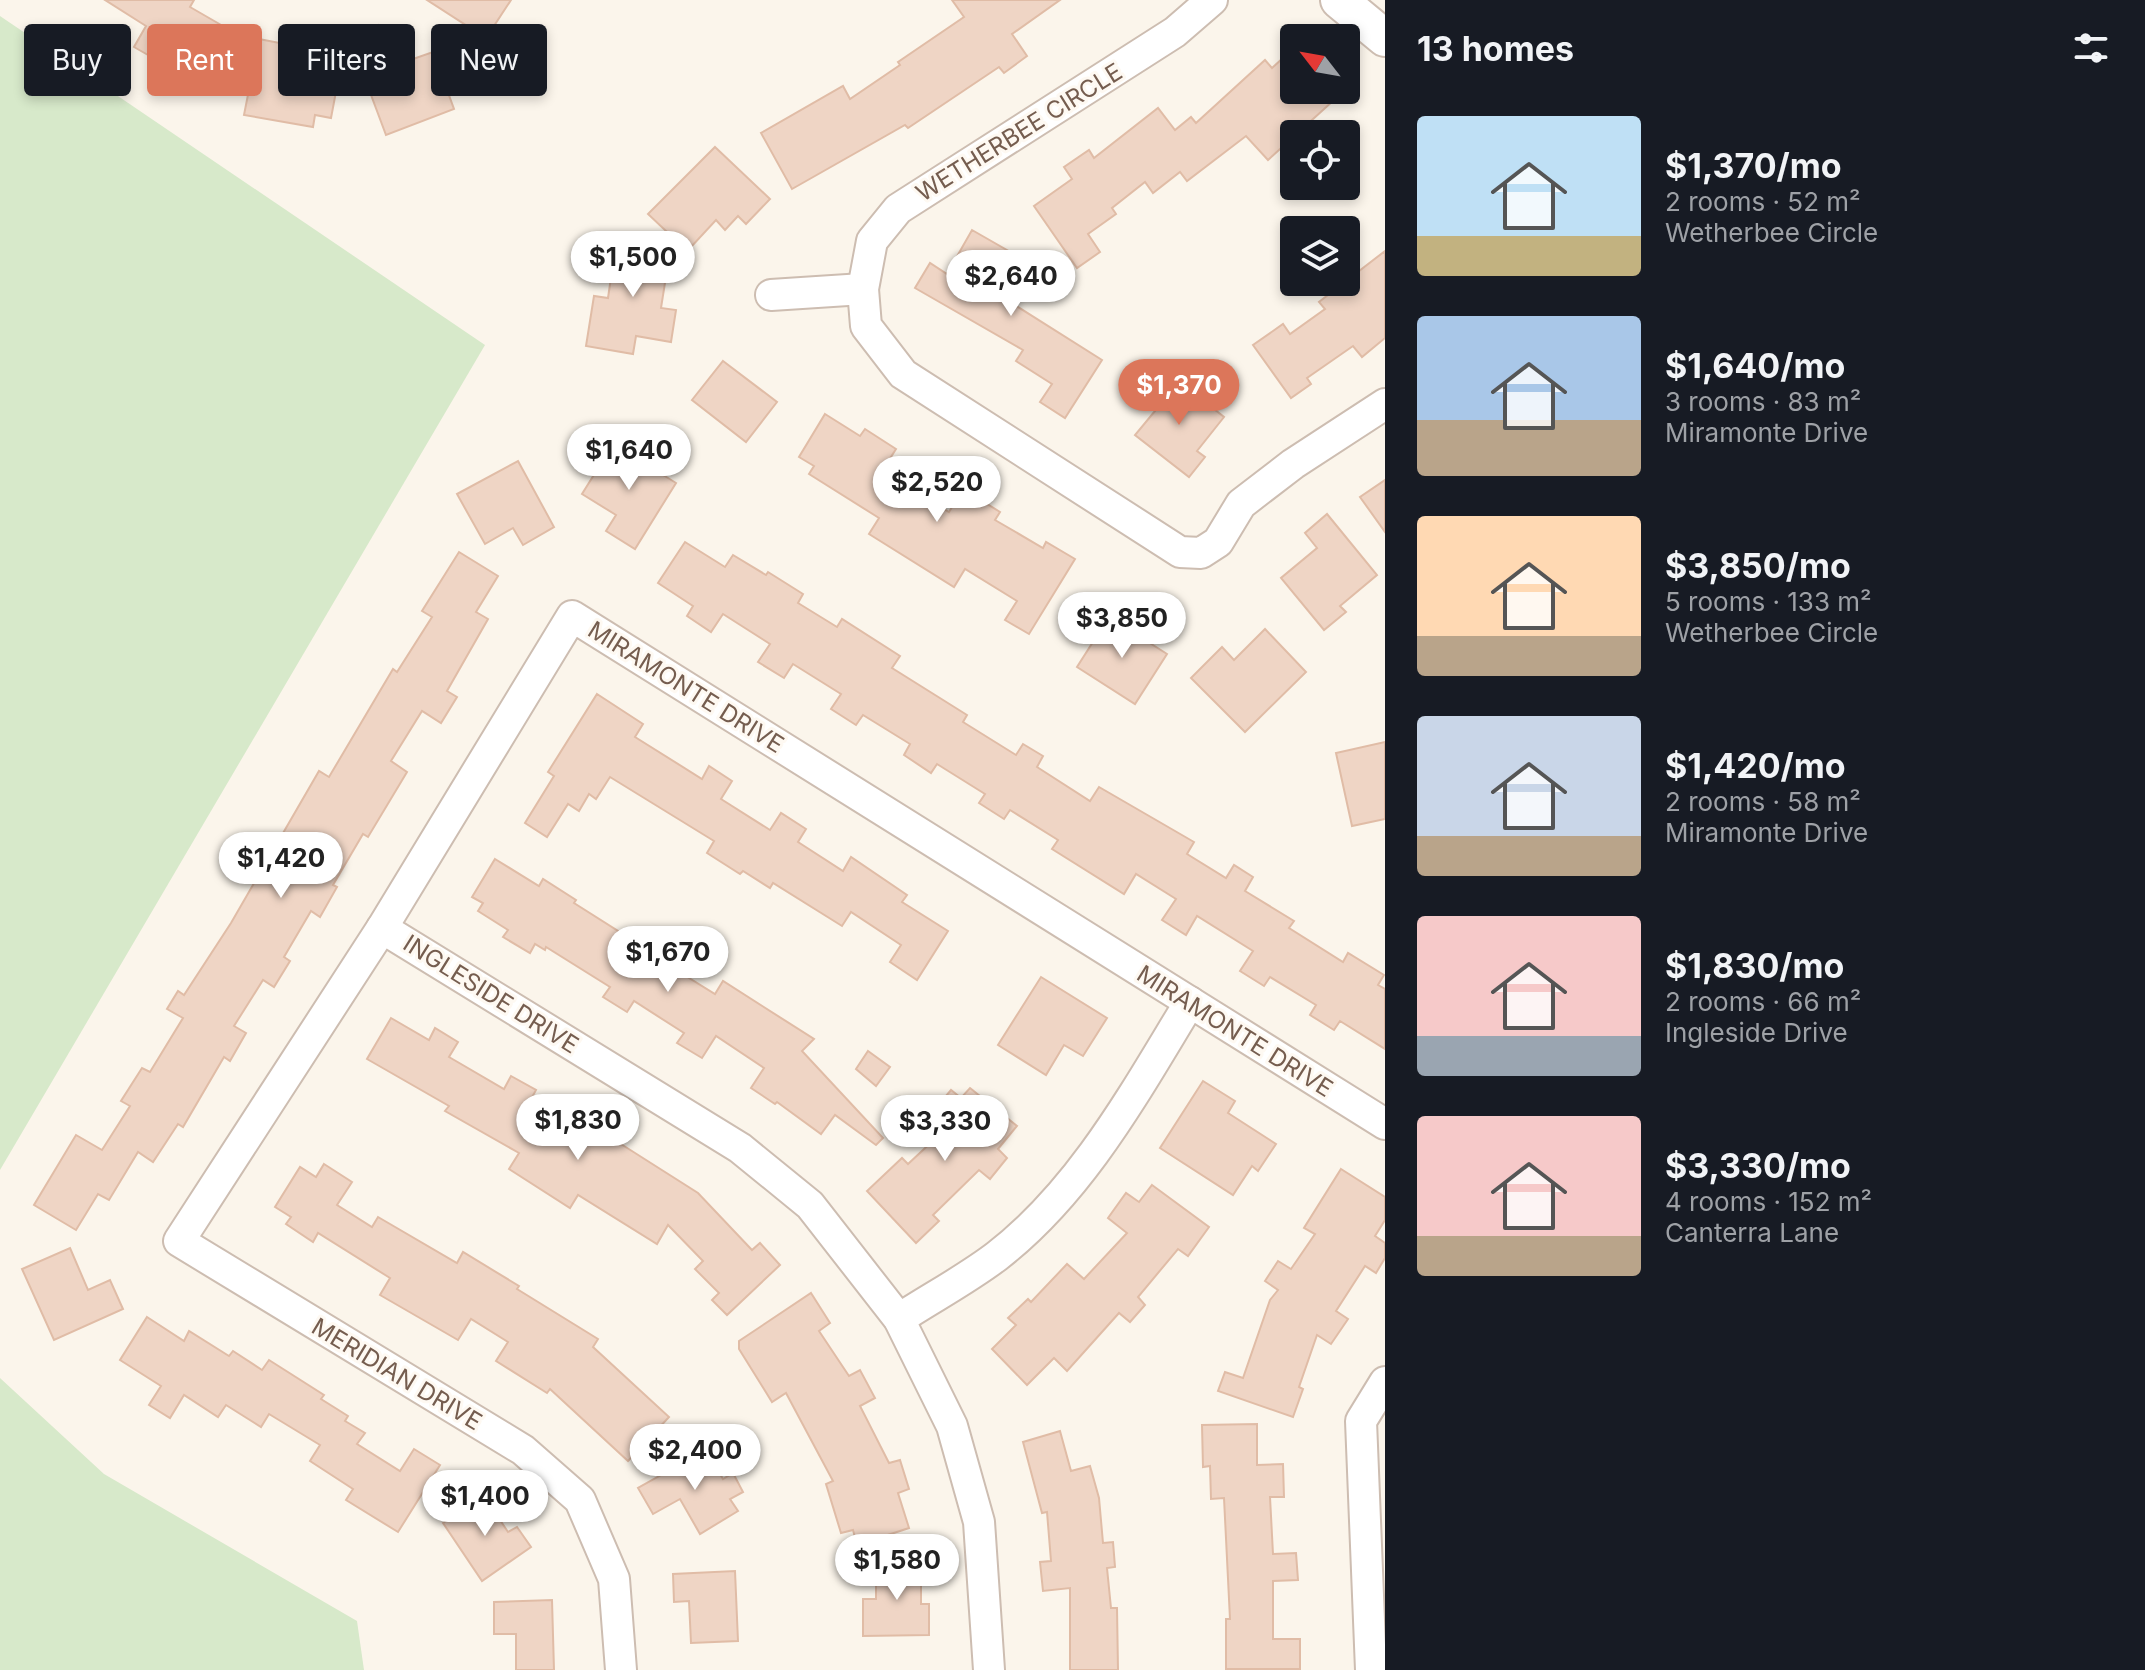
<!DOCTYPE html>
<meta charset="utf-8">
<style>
:root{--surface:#171b24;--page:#20242c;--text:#f1f3f6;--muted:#9ea1a6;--accent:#dc765a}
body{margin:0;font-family:Inter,sans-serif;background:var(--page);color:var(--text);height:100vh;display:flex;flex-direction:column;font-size:30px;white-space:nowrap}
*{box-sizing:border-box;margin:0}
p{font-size:26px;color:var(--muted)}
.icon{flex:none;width:44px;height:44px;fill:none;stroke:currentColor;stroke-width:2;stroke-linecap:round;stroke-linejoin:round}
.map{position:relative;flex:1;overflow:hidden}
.side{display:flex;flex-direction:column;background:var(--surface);width:760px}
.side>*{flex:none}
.hud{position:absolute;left:24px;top:24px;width:760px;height:72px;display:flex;gap:16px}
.needle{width:52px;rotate:301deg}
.tools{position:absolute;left:1280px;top:24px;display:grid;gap:16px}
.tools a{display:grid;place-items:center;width:80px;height:80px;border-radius:8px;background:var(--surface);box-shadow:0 4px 12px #0003;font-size:40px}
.price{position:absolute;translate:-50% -68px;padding:0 18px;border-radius:28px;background:#fff;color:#222;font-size:26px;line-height:52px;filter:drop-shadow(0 2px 4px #0008)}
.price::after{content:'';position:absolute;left:50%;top:48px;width:24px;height:18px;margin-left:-12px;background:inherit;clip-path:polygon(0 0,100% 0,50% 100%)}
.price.selected{background:var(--accent);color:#fff}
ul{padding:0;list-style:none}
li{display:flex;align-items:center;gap:24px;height:200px;padding:0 32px}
li span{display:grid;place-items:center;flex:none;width:224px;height:160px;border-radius:8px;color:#555}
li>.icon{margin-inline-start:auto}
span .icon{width:96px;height:96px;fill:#fffc;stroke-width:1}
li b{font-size:34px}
h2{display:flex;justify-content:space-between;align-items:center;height:96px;padding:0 32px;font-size:34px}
.tag{padding:0 28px;border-radius:8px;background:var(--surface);box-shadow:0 4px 12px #0003;font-size:28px;line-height:72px}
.tag.selected{background:var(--accent);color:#fff}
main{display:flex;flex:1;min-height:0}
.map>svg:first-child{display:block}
.green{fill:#d7e9ca}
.building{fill:#efd5c5;stroke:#e0bca6;stroke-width:2}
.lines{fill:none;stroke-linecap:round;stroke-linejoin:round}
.minor-casing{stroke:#cdbdb1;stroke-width:34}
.tertiary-casing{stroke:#cdbdb1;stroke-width:40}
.minor{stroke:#fff;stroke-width:30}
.tertiary{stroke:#fff;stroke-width:36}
.labels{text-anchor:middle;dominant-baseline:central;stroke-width:6;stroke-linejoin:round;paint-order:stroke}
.street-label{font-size:24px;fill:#755d4f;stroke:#fef9f2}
</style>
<main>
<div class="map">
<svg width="1385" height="1670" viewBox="0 0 1385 1670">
<rect width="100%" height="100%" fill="#fbf5eb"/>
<g class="green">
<polygon points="0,16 485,345 0,1170"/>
<polygon points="0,1378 104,1474 357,1621 364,1670 0,1670"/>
</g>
<g class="building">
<polygon points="105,0 194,0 190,7 235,33 210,75 197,67 190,79 134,47 146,26"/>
<polygon points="427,0 511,0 486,38"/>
<polygon points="952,0 1060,0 1012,34 1027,56 1004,73 999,67 908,128 905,125 792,189 761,133 843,86 850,99 900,65 898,62 964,17"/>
<polygon points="378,25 393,66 433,52 454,109 386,135 349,36"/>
<polygon points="259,39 290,45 288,55 341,65 331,118 315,115 313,127 244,115"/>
<polygon points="1283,58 1294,69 1294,90 1345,90 1268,160 1246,136 1187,181 1180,172 1153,193 1145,182 1112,208 1116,214 1088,234 1100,252 1077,268 1034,206 1072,179 1064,167 1089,150 1094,158 1158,108 1175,130 1191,117 1196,123 1265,60 1272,68"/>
<polygon points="715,147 770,199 746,224 738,216 725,230 716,220 691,247 683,247 648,214"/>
<polygon points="972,230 1021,258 1007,284 1017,290 1010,302 1102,360 1065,418 1040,402 1052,384 1016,361 1023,350 915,288 930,263 947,274"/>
<polygon points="617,237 671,245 661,308 676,310 671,342 636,336 633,354 586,346 594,296 608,298"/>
<polygon points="1385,251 1385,338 1362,357 1353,346 1307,378 1311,384 1291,398 1253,345 1283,324 1290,334 1325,309 1319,302"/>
<polygon points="723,361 777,402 746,442 692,400"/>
<polygon points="1181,383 1224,417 1197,451 1205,457 1189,477 1135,435 1155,411 1146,403 1161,384 1173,393"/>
<polygon points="825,414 860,436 865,429 896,449 882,471 949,512 963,489 1000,512 995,520 1043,548 1046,542 1075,559 1029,634 1005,620 1017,601 965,569 954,587 869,534 879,518 809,474 814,466 799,457"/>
<polygon points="617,438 651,459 647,465 676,483 635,549 606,531 616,515 582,494"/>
<polygon points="518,461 554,527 523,545 513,528 485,544 457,494"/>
<polygon points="1385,480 1385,532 1360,497"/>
<polygon points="1327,514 1377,575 1340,606 1346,612 1324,630 1281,578 1317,548 1305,533"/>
<polygon points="685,542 725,567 733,555 766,575 768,572 803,594 798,603 837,627 842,619 900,656 892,668 967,715 963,722 1016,755 1023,744 1043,756 1037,767 1090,801 1099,787 1194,842 1187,854 1226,878 1234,865 1253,877 1245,891 1294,921 1289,928 1343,962 1348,953 1384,975 1378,985 1385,989 1385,1049 1340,1021 1334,1030 1310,1015 1316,1005 1270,977 1264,986 1240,971 1253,951 1197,916 1186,935 1162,920 1176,899 1136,874 1124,894 1052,849 1058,840 1010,810 1004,819 979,803 985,794 937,764 931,773 904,755 910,744 863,715 856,725 831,709 841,694 793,664 784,678 758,662 770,644 723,614 711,632 687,616 693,606 658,583"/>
<polygon points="459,552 498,576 476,612 488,619 447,691 457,697 441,723 422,711 391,761 407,772 368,837 363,834 333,885 337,887 320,917 311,911 284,957 290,961 274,987 263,980 234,1026 246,1033 230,1061 224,1057 183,1127 178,1124 153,1162 138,1152 109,1200 98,1194 76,1230 34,1205 76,1135 102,1150 130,1106 121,1101 142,1068 150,1072 183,1018 167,1009 178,991 184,995 231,923 319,771 329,777 393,669 397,672 432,617 422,611"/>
<polygon points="1109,617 1167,654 1135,704 1077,667"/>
<polygon points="1265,629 1306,672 1245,732 1191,678 1222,647 1234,660"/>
<polygon points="597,694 643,724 635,737 702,779 709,766 732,781 721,799 770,830 781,813 806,829 798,842 843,871 851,857 907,895 902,902 948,931 917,980 890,962 901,945 851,912 842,926 773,883 770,888 743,871 740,874 707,853 714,841 610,777 596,799 589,794 579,811 568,804 547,837 525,823 554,776 548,772"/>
<polygon points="1385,742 1385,819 1352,826 1336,753"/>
<polygon points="495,859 539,886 543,879 576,900 574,903 642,946 649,934 668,946 660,960 715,994 723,981 814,1039 802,1051 883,1138 876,1145 835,1115 821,1134 777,1102 775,1104 751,1088 764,1068 716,1036 702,1058 677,1043 684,1033 634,1001 627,1012 603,997 610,987 546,947 545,950 535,944 530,953 503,937 508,930 478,911 483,903 472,897"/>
<polygon points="1041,977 1107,1018 1083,1056 1064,1045 1046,1075 998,1045"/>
<polygon points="391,1018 429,1040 435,1028 458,1042 449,1057 504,1089 511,1076 536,1090 524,1112 567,1138 579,1118 613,1139 698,1193 752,1250 760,1243 780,1265 727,1315 712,1300 719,1293 695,1269 703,1261 668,1225 657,1244 578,1195 570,1208 509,1169 519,1153 445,1111 449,1106 367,1059"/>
<polygon points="868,1051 890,1067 876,1086 856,1069"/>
<polygon points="1203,1081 1235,1101 1228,1113 1276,1144 1258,1171 1252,1166 1233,1195 1160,1148"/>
<polygon points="970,1088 1017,1126 998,1149 1007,1158 990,1179 979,1170 933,1215 939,1221 916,1243 867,1191 902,1158 908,1164 938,1136 933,1132 945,1117 935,1109 951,1090 961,1098"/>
<polygon points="324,1164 352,1182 337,1205 372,1227 378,1217 457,1263 463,1252 519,1286 517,1289 598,1339 593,1347 669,1417 628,1461 550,1389 547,1393 496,1361 508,1342 471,1319 458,1340 380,1295 390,1278 318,1233 313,1242 286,1224 291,1217 275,1207 300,1167 316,1177"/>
<polygon points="1341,1169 1385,1197 1385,1220 1375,1236 1385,1243 1385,1258 1376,1273 1365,1266 1336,1311 1348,1319 1331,1344 1317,1335 1299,1387 1303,1389 1293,1417 1218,1391 1225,1372 1243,1378 1270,1300 1278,1290 1265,1281 1278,1261 1291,1269 1315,1234 1304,1228"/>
<polygon points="1152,1185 1209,1227 1188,1256 1178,1249 1138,1297 1145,1305 1130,1322 1119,1313 1067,1371 1054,1358 1027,1385 992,1349 1016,1325 1008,1318 1028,1299 1031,1302 1067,1264 1084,1279 1127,1233 1108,1218 1126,1193 1139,1202"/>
<polygon points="70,1248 88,1290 110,1280 123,1309 54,1340 22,1269"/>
<polygon points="811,1293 830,1323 819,1331 849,1376 860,1370 875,1398 860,1406 889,1463 900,1460 909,1489 898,1493 909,1528 857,1545 853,1530 841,1533 826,1484 833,1481 786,1393 772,1402 739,1349 739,1341"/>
<polygon points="147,1317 184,1341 189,1331 229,1356 233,1351 262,1370 269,1360 324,1395 321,1399 348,1416 345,1421 365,1433 357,1444 400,1471 414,1449 440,1465 398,1532 346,1500 353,1489 310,1461 320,1445 269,1414 261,1427 226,1405 218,1417 184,1395 170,1418 149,1405 161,1386 120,1360"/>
<polygon points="1257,1424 1257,1465 1283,1464 1284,1497 1270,1497 1273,1554 1296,1553 1298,1580 1273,1581 1273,1639 1300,1639 1300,1669 1226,1669 1226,1619 1230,1619 1224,1498 1211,1499 1210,1466 1203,1467 1202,1425"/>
<polygon points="1060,1431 1071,1471 1090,1466 1099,1498 1103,1543 1113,1542 1115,1567 1107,1568 1111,1608 1117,1608 1118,1670 1070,1670 1070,1588 1043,1591 1040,1562 1051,1561 1047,1512 1042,1513 1023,1442"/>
<polygon points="706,1450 723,1479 733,1473 743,1492 730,1499 738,1511 700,1534 680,1499 653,1514 638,1488"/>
<polygon points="484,1496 508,1532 517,1527 531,1547 482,1581 443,1523"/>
<polygon points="876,1562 921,1562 921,1604 929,1604 929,1635 863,1636 863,1599 876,1599"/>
<polygon points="735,1571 738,1641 691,1643 689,1601 674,1602 673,1574"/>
<polygon points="552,1600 554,1670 516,1670 516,1634 494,1634 494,1602"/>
</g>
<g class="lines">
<defs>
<g id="minor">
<polyline points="1212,0 1175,32 898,209 872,241 863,289 866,326 903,374 1180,552 1201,553 1218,542 1241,504 1293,464 1385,404"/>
<polyline points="771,295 863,289"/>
<polyline points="382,928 740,1148 810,1205 899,1319 952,1426 979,1522 989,1670"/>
<path d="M899,1319C931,1298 967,1279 997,1256C1082,1190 1135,1092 1190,1002"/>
<polyline points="621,1670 614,1579 580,1500 523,1450 179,1241 382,928 572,616 1385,1124"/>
<polyline points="1371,1670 1361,1421 1385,1382"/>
</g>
<polyline id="tertiary" points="1339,0 1385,38"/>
</defs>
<use href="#minor" class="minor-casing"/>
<use href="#tertiary" class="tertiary-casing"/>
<use href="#minor" class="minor"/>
<use href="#tertiary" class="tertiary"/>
</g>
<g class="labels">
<g class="street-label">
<text transform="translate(1019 132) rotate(-32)">WETHERBEE CIRCLE</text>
<text transform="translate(686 687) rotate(32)">MIRAMONTE DRIVE</text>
<text transform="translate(491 994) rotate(32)">INGLESIDE DRIVE</text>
<text transform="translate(1235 1031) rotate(32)">MIRAMONTE DRIVE</text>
<text transform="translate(397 1374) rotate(31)">MERIDIAN DRIVE</text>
</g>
</g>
</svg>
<div class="tools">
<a><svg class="needle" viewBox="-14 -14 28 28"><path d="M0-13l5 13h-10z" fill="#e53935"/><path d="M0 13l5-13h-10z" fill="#9ea1a6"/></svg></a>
<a><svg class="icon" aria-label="locate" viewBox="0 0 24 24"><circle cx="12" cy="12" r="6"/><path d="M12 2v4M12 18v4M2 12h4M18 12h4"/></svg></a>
<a><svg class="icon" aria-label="layers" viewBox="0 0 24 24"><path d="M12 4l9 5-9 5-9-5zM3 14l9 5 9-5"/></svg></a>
</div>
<b class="price" style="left:633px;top:299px">$1,500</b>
<b class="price" style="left:1011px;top:318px">$2,640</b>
<b class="price selected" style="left:1179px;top:427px">$1,370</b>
<b class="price" style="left:629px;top:492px">$1,640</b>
<b class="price" style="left:937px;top:524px">$2,520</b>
<b class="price" style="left:1122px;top:660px">$3,850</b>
<b class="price" style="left:281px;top:900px">$1,420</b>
<b class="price" style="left:668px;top:994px">$1,670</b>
<b class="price" style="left:578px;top:1162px">$1,830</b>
<b class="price" style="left:945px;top:1163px">$3,330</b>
<b class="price" style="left:695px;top:1492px">$2,400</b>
<b class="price" style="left:485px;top:1538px">$1,400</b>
<b class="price" style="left:897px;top:1602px">$1,580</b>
<div class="hud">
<a class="tag">Buy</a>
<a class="tag selected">Rent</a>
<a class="tag">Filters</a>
<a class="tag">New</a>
</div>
</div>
<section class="side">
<h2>13 homes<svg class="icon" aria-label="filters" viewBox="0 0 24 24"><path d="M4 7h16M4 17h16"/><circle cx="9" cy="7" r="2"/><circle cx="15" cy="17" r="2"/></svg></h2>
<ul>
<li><span style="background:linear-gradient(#bfe0f5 75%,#c2b280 0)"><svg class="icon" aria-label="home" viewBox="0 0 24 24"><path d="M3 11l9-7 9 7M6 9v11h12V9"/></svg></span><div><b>$1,370/mo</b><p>2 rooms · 52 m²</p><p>Wetherbee Circle</p></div></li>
<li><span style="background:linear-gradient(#a9c7e8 65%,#b9a48a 0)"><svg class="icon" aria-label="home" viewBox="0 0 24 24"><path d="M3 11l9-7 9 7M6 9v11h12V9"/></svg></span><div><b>$1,640/mo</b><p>3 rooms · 83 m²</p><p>Miramonte Drive</p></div></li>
<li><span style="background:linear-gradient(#ffd9b3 75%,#b9a48a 0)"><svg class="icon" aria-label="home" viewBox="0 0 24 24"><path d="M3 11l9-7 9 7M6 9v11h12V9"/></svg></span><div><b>$3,850/mo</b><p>5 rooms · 133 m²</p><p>Wetherbee Circle</p></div></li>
<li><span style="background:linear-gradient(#c9d6e8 75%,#b9a48a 0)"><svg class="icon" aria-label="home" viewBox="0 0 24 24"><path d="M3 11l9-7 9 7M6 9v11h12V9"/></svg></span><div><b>$1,420/mo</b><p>2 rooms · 58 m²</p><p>Miramonte Drive</p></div></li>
<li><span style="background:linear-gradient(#f6c9c9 75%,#9aa5b1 0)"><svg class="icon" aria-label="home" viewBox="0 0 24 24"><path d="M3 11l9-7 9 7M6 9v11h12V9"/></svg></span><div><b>$1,830/mo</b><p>2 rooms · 66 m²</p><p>Ingleside Drive</p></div></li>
<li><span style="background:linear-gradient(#f6c9c9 75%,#b9a48a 0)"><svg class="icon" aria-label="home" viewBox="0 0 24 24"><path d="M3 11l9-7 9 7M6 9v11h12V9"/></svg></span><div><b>$3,330/mo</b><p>4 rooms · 152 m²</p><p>Canterra Lane</p></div></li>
</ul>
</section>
</main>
